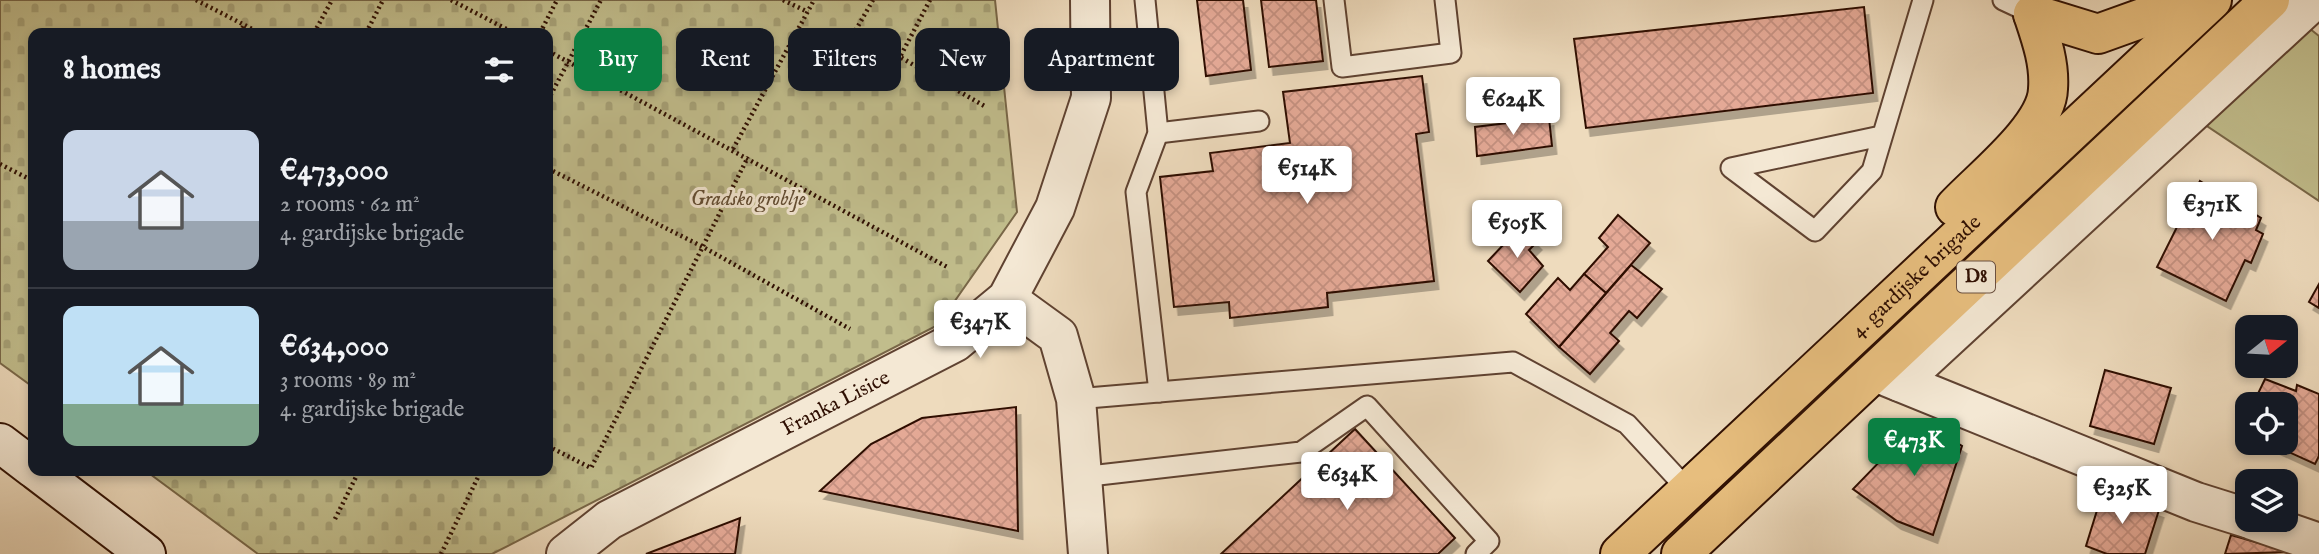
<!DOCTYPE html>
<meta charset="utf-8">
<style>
:root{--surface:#171b24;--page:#242831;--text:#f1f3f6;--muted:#9ea1a6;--line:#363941;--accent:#0b8043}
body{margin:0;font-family:"IM FELL English",serif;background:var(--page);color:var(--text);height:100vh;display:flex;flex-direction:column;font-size:26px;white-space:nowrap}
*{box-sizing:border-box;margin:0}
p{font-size:23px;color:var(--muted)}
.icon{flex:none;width:38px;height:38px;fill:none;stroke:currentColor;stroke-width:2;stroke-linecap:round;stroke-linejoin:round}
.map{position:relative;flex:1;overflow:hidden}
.details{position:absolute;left:28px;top:28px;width:525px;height:448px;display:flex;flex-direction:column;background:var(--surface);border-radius:14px;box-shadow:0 4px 10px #0003}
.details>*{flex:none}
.hud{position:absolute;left:574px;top:28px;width:665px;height:63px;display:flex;gap:14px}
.needle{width:46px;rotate:72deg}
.controls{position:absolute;left:2235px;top:315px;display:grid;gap:14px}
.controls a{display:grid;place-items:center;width:63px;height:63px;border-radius:14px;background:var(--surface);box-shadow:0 4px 10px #0003;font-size:35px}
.price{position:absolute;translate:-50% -60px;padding:0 16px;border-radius:7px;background:#fff;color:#222;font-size:23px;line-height:46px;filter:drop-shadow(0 2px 4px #0008)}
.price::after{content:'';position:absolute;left:50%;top:42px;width:21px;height:16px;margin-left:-10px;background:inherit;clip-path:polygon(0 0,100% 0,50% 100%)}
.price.on{background:var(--accent);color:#fff}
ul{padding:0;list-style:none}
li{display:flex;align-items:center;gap:21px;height:175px;padding:0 35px}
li+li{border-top:2px solid var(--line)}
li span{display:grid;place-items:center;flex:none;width:196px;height:140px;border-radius:14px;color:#555}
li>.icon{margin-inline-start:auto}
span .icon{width:84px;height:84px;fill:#fffc;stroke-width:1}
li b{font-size:30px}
h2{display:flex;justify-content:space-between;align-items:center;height:84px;padding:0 35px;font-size:30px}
.chip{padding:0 24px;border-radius:14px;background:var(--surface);box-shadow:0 4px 10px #0003;font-size:24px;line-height:63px}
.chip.on{background:var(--accent);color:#fff}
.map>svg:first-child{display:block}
.green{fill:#c1bd8c;stroke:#786647;stroke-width:2}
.cemetery{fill:url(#cemetery-stones);stroke:#786647;stroke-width:2}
.building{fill:url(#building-cross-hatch);stroke:#2f0f02;stroke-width:2;filter:url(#shadow)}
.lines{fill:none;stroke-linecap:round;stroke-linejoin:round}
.service-casing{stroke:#5f4231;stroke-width:23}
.minor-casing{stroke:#5f4231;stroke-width:42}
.secondary-casing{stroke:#2f0f02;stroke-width:42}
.primary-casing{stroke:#2f0f02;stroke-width:42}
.path{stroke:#2f0f02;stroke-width:4.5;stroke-dasharray:2 3.5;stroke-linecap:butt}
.service{stroke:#f4e8d4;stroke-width:19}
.minor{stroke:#f4e8d4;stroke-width:38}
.secondary{stroke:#f4e8d4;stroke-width:38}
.primary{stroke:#e7be7e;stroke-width:38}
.labels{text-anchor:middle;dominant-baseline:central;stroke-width:6;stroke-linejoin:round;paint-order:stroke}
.shield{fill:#f4e8d4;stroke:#6a5041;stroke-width:2}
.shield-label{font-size:19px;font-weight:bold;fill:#2f0f02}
.park-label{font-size:21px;font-style:italic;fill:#624c32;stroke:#f4e8d4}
.street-label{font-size:21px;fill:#2f0f02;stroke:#f4e8d4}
</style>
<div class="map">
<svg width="2319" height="554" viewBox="0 0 2319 554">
<defs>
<pattern id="cemetery-stones" width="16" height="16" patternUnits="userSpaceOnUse" patternTransform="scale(1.75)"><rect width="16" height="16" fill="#c1bd8c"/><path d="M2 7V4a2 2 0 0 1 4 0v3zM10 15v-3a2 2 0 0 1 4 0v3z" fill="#a6a177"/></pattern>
<pattern id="building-cross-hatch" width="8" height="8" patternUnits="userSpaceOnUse" patternTransform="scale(1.75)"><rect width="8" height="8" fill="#e4a996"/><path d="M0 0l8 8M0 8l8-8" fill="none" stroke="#c49080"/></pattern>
<filter id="shadow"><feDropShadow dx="4.5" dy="8" stdDeviation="0" flood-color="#0004"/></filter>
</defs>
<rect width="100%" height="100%" fill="#eedbbd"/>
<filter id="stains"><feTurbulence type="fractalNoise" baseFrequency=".00286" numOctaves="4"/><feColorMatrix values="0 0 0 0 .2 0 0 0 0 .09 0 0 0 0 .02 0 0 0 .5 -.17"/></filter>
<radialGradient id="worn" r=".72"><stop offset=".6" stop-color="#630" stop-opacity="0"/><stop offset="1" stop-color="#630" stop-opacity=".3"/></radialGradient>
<polygon class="green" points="2295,17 2319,36 2319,201 2192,116"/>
<polygon class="cemetery" points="0,0 995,0 1017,212 938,325 492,554 258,554 146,471 548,471 548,33 33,33 33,387 0,363"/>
<g class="building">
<polygon points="1197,0 1243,0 1251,70 1206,76"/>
<polygon points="1261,0 1316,0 1323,61 1269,67"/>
<polygon points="1864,7 1873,93 1586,128 1574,39"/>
<polygon points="1422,76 1429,132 1416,134 1434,281 1327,293 1328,307 1230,318 1229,302 1174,307 1160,177 1213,171 1210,153 1290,143 1283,92"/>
<polygon points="1549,118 1552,146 1477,156 1475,127"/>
<polygon points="2200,181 2261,218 2256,230 2263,234 2251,263 2245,260 2226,301 2157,267"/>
<polygon points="1618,215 1650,243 1606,293 1584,274 1608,247 1599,238"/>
<polygon points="1521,226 1537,242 1529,250 1543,266 1520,292 1488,261"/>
<polygon points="1631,265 1662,289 1637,318 1629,311 1610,333 1619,341 1590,374 1559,347"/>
<polygon points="1584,274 1606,293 1559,347 1526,314 1558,278 1570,290"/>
<polygon points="2319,284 2319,308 2309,302"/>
<polygon points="2105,370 2171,388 2154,444 2090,426"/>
<polygon points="2265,379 2296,391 2297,385 2319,394 2319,456 2315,464 2269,443 2286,443 2286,404 2253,404"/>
<polygon points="1016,407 1018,531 820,491 871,444 922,418"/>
<polygon points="1920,420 1962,446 1933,535 1897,521 1853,489"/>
<polygon points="1355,429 1455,538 1438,554 1221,554"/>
<polygon points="2103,491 2159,510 2145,554 2107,554 2086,546"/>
<polygon points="740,518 735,554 646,554"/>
<polygon points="2231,535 2291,552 2225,554"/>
</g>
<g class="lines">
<defs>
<g id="service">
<polyline points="1145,0 1158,133 1136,192 1159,392"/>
<polyline points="1334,0 1342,67 1451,53 1445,0"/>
<polyline points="2003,0 2033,14"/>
<polyline points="1158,133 1259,121"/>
<polyline points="1881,136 1731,168 1815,231 1872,171 1923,0"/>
<polyline points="1076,399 1513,362 1627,424 1688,490"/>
<polyline points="1081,477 1301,452 1367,406 1489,541 1476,554"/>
</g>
<g id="minor">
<polyline points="1007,299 1058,336 1076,399 1088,554"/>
<polyline points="1880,374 2196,502 2247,518"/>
<polyline points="1900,382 2314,0"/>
<polyline points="2252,520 2319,543"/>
<path id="s1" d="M566,554L609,520L955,342L1007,299L1055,208L1091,98L1090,0"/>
</g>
<g id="secondary">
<polyline points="0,443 33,468"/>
<polyline points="37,471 146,554"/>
</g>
<g id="primary">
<polyline points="2033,14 2098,34 2148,16 2165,0"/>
<path d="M1955,207C1981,179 2047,128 2048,89C2050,63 2041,38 2033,14"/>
<path id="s2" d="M1620,554L2212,0"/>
<polyline points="1681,554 2270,0"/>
</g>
</defs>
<use href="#service" class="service-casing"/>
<use href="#minor" class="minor-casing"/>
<use href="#secondary" class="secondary-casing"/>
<use href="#primary" class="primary-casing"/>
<g class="path">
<polyline points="196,0 260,33"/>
<polyline points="451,0 514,33"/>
<polyline points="783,0 808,12"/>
<polyline points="873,0 854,33 900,57"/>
<polyline points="930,0 900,57 986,107"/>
<polyline points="240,33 244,25"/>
<polyline points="314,33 332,0"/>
<polyline points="366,33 383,0"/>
<polyline points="540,33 557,0"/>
<polyline points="548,51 949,268"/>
<polyline points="548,100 601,0"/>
<polyline points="733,149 814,0"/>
<polyline points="0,164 33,181"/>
<polyline points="553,171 703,247 850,329"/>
<polyline points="548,446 591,468 748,157"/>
<polyline points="335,519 359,471"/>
<polyline points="441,554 481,471"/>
</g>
<use href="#service" class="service"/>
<use href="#minor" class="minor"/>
<use href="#secondary" class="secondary"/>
<use href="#primary" class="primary"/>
</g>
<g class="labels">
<rect class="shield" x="1957" y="261.5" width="38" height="31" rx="5"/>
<g class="shield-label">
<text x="1976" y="277">D8</text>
</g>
<g class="park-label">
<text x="748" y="199">Gradsko groblje</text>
</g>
<g class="street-label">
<text stroke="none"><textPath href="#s2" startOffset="406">4. gardijske brigade</textPath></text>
<text stroke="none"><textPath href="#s1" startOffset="310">Franka Lisice</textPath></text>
</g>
</g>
<rect width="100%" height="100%" filter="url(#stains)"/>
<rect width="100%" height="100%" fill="url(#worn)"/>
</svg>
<div class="controls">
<a><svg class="needle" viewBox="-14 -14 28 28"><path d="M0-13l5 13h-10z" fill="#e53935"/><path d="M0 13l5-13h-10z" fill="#9ea1a6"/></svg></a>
<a><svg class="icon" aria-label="locate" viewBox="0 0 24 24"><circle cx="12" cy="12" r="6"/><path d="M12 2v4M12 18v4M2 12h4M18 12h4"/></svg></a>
<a><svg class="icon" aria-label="layers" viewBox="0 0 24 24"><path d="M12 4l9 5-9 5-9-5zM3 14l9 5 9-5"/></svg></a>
</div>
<b class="price" style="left:1513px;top:137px">€624K</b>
<b class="price" style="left:1307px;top:206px">€514K</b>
<b class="price" style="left:2212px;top:242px">€371K</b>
<b class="price" style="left:1517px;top:260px">€505K</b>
<b class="price" style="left:980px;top:360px">€347K</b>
<b class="price on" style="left:1914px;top:478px">€473K</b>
<b class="price" style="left:1347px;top:512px">€634K</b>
<b class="price" style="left:2122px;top:526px">€325K</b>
<div class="hud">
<a class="chip on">Buy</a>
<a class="chip">Rent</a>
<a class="chip">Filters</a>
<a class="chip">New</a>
<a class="chip">Apartment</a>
</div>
<section class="details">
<h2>8 homes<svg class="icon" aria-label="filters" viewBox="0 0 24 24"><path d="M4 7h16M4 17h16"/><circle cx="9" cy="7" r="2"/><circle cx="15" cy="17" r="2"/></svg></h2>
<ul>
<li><span style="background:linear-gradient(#c9d6e8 65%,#9aa5b1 0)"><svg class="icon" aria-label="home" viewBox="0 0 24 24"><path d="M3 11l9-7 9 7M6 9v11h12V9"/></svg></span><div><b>€473,000</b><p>2 rooms · 62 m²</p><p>4. gardijske brigade</p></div></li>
<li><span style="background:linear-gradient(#bfe0f5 70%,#7fa58c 0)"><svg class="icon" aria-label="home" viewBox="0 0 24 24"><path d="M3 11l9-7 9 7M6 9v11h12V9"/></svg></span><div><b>€634,000</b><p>3 rooms · 89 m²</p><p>4. gardijske brigade</p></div></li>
</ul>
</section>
</div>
